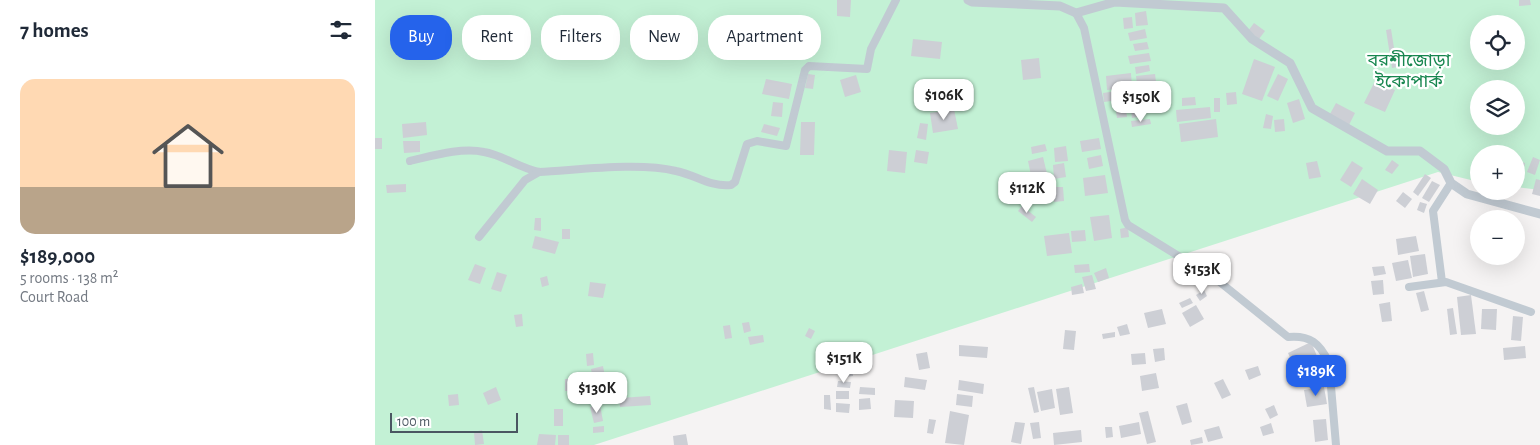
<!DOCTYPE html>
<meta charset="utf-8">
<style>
:root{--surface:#fff;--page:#f6f6f7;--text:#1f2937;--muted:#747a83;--accent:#2563eb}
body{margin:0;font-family:"Alegreya Sans","Noto Sans Bengali",sans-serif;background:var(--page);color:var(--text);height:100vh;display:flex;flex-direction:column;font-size:19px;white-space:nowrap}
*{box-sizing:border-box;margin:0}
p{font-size:16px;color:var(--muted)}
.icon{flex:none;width:28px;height:28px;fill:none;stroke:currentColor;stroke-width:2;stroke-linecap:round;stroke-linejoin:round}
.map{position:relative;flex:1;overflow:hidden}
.details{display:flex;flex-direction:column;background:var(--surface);width:375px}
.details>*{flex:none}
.guide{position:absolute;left:15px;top:15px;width:475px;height:45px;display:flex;gap:10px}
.controls{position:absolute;left:1095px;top:15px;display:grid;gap:10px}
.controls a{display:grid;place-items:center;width:55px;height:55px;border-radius:50%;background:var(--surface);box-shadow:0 5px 20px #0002;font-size:25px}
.scale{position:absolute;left:15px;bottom:12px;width:128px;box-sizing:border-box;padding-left:5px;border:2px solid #4a5661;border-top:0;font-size:14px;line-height:18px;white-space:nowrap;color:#4a5661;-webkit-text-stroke:4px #fff;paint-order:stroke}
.price{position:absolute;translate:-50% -42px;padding:0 11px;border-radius:10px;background:#fff;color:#222;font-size:16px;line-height:32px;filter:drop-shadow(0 1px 2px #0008)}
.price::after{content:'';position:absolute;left:50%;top:30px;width:15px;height:11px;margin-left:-8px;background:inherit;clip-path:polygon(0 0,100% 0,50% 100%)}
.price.on{background:var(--accent);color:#fff}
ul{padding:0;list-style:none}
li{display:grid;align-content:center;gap:10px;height:265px;padding:0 20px}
li span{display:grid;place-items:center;height:155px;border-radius:15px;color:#555}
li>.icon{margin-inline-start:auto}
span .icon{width:90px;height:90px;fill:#fffc;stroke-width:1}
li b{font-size:21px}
h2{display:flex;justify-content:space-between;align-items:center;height:60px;padding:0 20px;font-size:21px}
.pill{padding:0 18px;border-radius:20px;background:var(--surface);box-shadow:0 5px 20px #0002;font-size:18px;line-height:45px}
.pill.on{background:var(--accent);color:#fff}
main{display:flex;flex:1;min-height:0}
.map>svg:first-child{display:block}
.green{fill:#c3f1d5;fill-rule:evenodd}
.building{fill:#cdcfd5}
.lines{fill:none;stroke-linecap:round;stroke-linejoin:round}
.minor{stroke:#c1cad2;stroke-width:8}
.tertiary{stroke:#c1cad2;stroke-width:9}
.labels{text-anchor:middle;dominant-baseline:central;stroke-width:4.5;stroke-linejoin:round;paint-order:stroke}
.park-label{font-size:18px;fill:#17864f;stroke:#fff}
</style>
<main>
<section class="details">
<h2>7 homes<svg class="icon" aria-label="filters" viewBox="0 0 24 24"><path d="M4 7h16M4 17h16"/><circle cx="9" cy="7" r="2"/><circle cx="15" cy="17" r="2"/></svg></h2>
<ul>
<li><span style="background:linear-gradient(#ffd9b3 70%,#b9a48a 0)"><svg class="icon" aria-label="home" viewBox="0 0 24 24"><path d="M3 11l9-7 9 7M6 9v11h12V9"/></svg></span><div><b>$189,000</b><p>5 rooms · 138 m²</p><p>Court Road</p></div></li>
</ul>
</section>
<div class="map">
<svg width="1165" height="445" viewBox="0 0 1165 445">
<rect width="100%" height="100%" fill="#f5f3f3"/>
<path class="green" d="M0,0H1165V190L1141,187V154H1104V182L1063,172L219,445H0ZM1104,24H1141V61H1104ZM1104,89H1141V126H1104Z"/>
<g class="building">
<polygon points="462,0 476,0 475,17 462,16"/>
<polygon points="1144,0 1155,0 1156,5 1144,6"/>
<polygon points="771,11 773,25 761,26 760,13"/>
<polygon points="757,17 758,28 749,29 748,18"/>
<polygon points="879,23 890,31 884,39 873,31"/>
<polygon points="770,29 772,38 755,41 753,33"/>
<polygon points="1016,29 1022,67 1017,68 1011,30"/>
<polygon points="538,39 567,42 565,59 536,56"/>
<polygon points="772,42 774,49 760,51 758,44"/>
<polygon points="774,53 776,61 755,64 753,56"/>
<polygon points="664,58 666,78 648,80 646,60"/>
<polygon points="879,59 900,67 887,101 867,94"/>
<polygon points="774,65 775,71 761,74 760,67"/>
<polygon points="756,73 757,87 732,90 731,76"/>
<polygon points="433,74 440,75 438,89 430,88"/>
<polygon points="780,74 781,82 762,84 761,76"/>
<polygon points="903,74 913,79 903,101 892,96"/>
<polygon points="481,75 486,92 470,97 465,80"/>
<polygon points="391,79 417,84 414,99 387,94"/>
<polygon points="1000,81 1020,90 1010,112 989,103"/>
<polygon points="788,84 788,91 779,92 779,85"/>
<polygon points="755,89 757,98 729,102 728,93"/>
<polygon points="778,89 778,100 771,100 770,90"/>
<polygon points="861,92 862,104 852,105 851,93"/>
<polygon points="820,97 821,105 807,106 807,98"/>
<rect x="839" y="98" width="6" height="14"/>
<polygon points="924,99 930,119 918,123 912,103"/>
<polygon points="765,101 767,116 757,118 755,103"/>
<polygon points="398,102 408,103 407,117 396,116"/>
<polygon points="750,103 752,117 742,118 740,105"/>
<polygon points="961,103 980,113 974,125 955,114"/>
<polygon points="835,107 836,118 802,122 801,110"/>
<polygon points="579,109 583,129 558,133 555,113"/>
<polygon points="891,114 898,116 896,129 888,128"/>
<polygon points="775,119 776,124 757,127 756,121"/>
<polygon points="841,119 843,137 806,142 804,124"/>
<polygon points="909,119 910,131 900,132 899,120"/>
<polygon points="51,122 52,135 28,138 27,124"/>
<polygon points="426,122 440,122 439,155 425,155"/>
<polygon points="545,123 553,124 551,140 542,138"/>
<polygon points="389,124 405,128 402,136 386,132"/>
<rect x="0" y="138" width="7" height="11"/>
<polygon points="724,138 726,149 707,152 705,141"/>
<polygon points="28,141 45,141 45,152 29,153"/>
<polygon points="670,144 672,151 657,154 656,147"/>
<polygon points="691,146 693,161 680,162 679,148"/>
<polygon points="514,150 532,152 530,173 512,171"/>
<polygon points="541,150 554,152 552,164 539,162"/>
<polygon points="726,155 728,166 714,169 712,158"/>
<polygon points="668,157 674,182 658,185 653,161"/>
<polygon points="1158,157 1165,160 1160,175 1152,172"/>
<polygon points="1017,160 1024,165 1017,174 1010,170"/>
<polygon points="942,161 946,177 934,179 931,163"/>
<polygon points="977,161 988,168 976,187 965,180"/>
<polygon points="1141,161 1150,163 1147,177 1141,176"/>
<polygon points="689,163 691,177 679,179 678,165"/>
<polygon points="1050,174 1056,178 1043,196 1038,192"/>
<polygon points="730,175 733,193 710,196 708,178"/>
<polygon points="987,179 1003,190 995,204 978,194"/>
<polygon points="1161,179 1165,180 1165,196 1157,194"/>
<polygon points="1057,181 1065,185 1054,202 1047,198"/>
<polygon points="31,184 31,192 12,193 11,185"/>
<polygon points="678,187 688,187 689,201 679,202"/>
<polygon points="1028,192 1037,199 1030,208 1021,201"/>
<polygon points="1045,202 1052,204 1049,213 1042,210"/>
<polygon points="647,206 661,217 657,222 643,211"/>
<polygon points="734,215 737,238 719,241 715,217"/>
<polygon points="160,218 166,218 166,231 159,230"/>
<polygon points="753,227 754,237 746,238 745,229"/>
<rect x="187" y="229" width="8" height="10"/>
<polygon points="710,230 711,241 697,242 696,231"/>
<polygon points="694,233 697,253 672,256 669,236"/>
<polygon points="160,236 184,242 180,254 157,248"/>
<polygon points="1041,236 1044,251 1023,255 1021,239"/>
<polygon points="1050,254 1053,274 1038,277 1035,256"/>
<polygon points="1033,260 1037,278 1021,281 1017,263"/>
<polygon points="100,264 111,268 105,284 93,280"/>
<polygon points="714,264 715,272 700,273 699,265"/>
<polygon points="1009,266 1011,274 999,276 997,267"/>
<polygon points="731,268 734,278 723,282 719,273"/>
<polygon points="122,272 132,275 126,292 116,289"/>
<polygon points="717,275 721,289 711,291 707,277"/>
<polygon points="172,276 174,285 167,287 165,278"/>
<polygon points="1008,280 1009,294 998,295 996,281"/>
<polygon points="215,282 231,284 228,298 213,296"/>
<polygon points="707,284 709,293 697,295 696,287"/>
<polygon points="829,290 832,296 825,301 821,295"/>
<polygon points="1049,291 1054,310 1046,312 1041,293"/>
<polygon points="1096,295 1101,334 1086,335 1082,297"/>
<polygon points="815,298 818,303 807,308 804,303"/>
<polygon points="1015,302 1017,321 1007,322 1004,304"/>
<polygon points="821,305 829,319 815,327 807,313"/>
<polygon points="1078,308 1082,334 1075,335 1072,309"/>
<polygon points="787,309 791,324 773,328 769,313"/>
<polygon points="1107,309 1122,309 1121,330 1106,329"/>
<polygon points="147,314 148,326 141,327 139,315"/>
<polygon points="1138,316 1148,317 1146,341 1136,340"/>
<polygon points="374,322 376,331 369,333 367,323"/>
<polygon points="752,324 755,334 745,336 742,327"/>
<polygon points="355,325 357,338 350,339 348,326"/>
<polygon points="434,328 440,331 436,339 430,336"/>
<polygon points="690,330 701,331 699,350 688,349"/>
<polygon points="740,332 740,337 728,339 727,334"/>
<polygon points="388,335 389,342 375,345 373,337"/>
<polygon points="936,342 942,356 919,366 913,353"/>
<polygon points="584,345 613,347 612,358 584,356"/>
<polygon points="1150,346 1151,358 1129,360 1128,348"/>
<polygon points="789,348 790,360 780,362 778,349"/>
<polygon points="552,352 555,368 544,370 541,354"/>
<polygon points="218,353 219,365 212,366 211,354"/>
<polygon points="770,353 771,364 757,365 756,354"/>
<polygon points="943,363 950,374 932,384 925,373"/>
<polygon points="228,366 230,377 218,379 216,369"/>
<polygon points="883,366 886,375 874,380 870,370"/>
<polygon points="468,367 477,367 478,376 468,377"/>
<polygon points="781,373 784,388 767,391 765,376"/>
<polygon points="530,377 552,380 550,390 529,387"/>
<rect x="190" y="379" width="8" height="12"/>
<polygon points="848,379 856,395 847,399 839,383"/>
<polygon points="584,380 609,384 608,394 583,390"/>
<polygon points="463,381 476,382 475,388 462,387"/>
<polygon points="207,385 213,385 213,397 206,397"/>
<polygon points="121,387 126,400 113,405 108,393"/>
<polygon points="485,387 500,388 500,395 484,394"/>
<polygon points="659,387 664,412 659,413 653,388"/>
<polygon points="694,387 698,413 685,415 681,389"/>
<polygon points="949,387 952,404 932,407 929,390"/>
<polygon points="677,389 680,408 666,411 662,392"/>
<rect x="461" y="391" width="13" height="8"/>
<polygon points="83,394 84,405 74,406 73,395"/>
<polygon points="582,394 598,396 597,407 581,405"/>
<polygon points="449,395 455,395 456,410 449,409"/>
<polygon points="275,396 276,405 245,407 244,398"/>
<polygon points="495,398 496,409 484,410 484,399"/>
<polygon points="520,400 539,401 538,418 519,417"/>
<polygon points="461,403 475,404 474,413 461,412"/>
<polygon points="812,403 817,422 807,425 801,406"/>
<polygon points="225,405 228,421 219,423 215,407"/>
<polygon points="899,405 903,415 895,419 890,409"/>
<rect x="179" y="409" width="9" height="17"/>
<polygon points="575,411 594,415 589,445 570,443"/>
<polygon points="773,411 781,442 772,444 764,413"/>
<polygon points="554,419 561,420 558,434 552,433"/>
<polygon points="951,419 953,440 940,442 938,420"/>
<polygon points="640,422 650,423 646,444 636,442"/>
<polygon points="664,422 666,438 658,439 655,423"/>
<polygon points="764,422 766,434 746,438 744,426"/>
<polygon points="896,423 899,433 888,436 885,427"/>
<polygon points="229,426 229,432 218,433 218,427"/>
<polygon points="844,426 848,438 833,442 829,430"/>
<polygon points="730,427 737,427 738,437 731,438"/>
<polygon points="107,430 109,444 100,445 99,432"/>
<polygon points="706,430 707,442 679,445 678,433"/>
<polygon points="164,434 181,435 180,445 162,445"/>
<polygon points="311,434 313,445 299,445 298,436"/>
<rect x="183" y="435" width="11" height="10"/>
<polygon points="827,437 828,443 816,445 815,440"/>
</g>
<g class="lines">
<g class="minor">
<path d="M701,13L709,28L750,220L753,225L841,279L913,337C935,335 945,343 954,363L961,445"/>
<path d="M35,161C57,156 86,147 109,152C128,155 144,168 164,172C204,170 264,162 301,171C321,175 334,187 356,185L360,182L372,144L382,141L411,146L430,70L434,66L492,69L496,49L521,0"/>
<polyline points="104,237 150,180 164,172"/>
<polyline points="1067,282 1058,211 1076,183"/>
<polyline points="1034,287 1071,282 1156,312"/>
</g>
<polyline class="tertiary" points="593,0 597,2 685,6 701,13 740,2 849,8 877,39 915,63 937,108 1012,151 1045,151 1069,169 1076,183 1092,194 1165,214"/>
</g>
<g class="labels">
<g class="park-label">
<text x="1034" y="61">বরশীজোড়া<tspan x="1034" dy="21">ইকোপার্ক</tspan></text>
</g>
</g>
</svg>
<div class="controls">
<a><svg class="icon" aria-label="locate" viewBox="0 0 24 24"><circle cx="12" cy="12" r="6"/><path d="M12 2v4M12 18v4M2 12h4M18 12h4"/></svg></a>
<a><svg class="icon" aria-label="layers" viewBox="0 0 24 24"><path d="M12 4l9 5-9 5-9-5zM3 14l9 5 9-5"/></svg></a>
<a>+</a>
<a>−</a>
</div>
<div class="scale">100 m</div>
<b class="price" style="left:569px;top:121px">$106K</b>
<b class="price" style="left:766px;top:123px">$150K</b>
<b class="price" style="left:652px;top:214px">$112K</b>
<b class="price" style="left:827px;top:295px">$153K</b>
<b class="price" style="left:469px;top:384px">$151K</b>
<b class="price on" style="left:941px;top:397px">$189K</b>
<b class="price" style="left:222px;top:414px">$130K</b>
<div class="guide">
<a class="pill on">Buy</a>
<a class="pill">Rent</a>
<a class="pill">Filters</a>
<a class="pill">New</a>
<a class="pill">Apartment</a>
</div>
</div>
</main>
